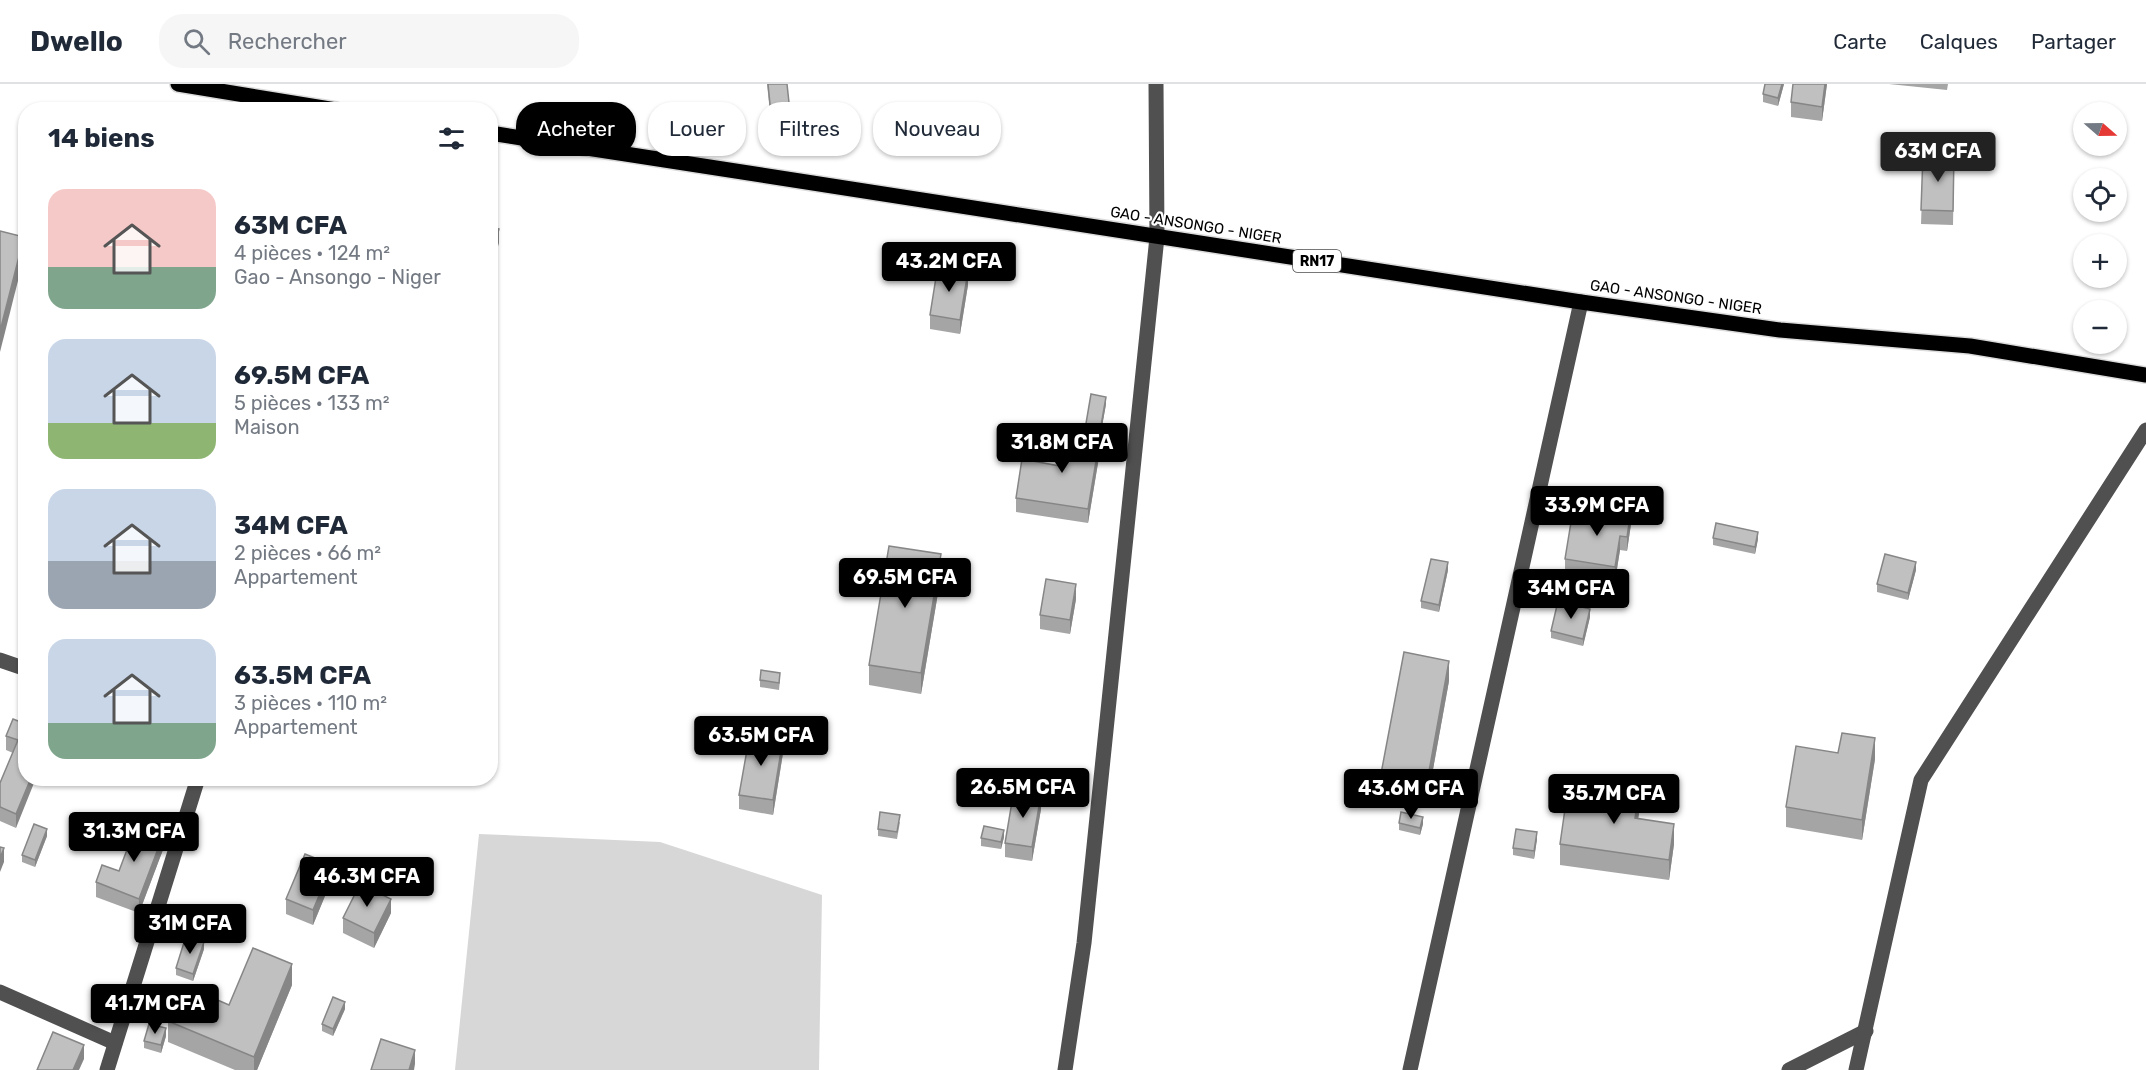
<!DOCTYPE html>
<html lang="fr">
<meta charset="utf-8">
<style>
:root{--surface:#fff;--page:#f6f6f7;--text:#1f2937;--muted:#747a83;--line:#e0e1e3;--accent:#000}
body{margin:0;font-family:Rubik,sans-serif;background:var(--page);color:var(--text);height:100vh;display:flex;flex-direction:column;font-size:22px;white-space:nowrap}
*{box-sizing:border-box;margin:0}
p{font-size:20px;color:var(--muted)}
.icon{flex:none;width:33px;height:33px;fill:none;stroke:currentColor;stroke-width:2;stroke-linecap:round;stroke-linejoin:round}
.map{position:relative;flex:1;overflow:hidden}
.side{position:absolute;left:18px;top:18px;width:480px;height:684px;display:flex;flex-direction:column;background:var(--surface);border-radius:24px;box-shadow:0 2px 4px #0004}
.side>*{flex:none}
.banner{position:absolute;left:516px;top:18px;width:570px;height:54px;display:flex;gap:12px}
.needle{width:39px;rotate:110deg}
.buttons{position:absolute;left:2073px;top:18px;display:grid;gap:12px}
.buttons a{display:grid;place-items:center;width:54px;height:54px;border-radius:50%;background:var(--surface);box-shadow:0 2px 4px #0004;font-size:30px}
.price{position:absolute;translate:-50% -51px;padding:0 14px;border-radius:6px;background:var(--accent);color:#fff;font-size:20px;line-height:39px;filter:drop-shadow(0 2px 3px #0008)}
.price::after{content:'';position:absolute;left:50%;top:36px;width:18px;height:14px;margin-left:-9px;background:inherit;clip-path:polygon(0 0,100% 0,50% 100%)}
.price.on{background:#222;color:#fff}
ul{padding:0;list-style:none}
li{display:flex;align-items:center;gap:18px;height:150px;padding:0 30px}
li span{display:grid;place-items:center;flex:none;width:168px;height:120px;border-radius:18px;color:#555}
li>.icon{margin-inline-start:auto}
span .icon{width:72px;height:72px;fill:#fffc;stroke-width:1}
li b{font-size:26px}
h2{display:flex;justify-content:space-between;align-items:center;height:72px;padding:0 30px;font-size:26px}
.pill{padding:0 21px;border-radius:24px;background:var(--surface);box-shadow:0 2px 4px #0004;font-size:21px;line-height:54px}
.pill.on{background:var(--accent);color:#fff}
header{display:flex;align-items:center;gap:36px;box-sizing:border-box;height:84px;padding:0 30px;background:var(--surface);border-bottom:2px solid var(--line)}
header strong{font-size:28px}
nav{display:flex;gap:33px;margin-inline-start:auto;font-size:21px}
.search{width:420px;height:54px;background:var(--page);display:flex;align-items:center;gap:15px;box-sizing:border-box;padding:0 21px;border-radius:24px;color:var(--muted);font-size:22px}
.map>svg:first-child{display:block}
.green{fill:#d7d7d7}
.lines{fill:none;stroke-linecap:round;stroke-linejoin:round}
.major-casing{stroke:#dbdbdb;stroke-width:18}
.minor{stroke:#505050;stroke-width:15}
.major{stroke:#000;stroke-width:15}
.wall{fill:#a5a5a5}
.shaded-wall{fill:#868686}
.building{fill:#c0c0c0;stroke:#868686;stroke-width:1.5}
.labels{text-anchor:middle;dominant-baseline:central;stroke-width:4.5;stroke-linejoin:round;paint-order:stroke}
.shield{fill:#fff;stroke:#4c4c4c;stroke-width:1.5}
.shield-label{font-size:14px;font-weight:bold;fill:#000}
.street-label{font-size:15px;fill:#000;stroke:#fff}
</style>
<header>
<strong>Dwello</strong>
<div class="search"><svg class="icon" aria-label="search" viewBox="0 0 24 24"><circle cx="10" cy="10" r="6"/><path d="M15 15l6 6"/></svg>Rechercher</div>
<nav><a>Carte</a><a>Calques</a><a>Partager</a></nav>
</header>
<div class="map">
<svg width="2146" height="986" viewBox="0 0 2146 986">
<rect width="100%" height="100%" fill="#fff"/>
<polygon class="green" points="479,750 660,758 822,811 819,986 455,986"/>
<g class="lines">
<defs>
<g id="major">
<polyline points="178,0 336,26"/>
<polyline points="490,49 1581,218 1780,246 1970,262 2146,291"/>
</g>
</defs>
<use href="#major" class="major-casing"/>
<g class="minor">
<polyline points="0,576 26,585"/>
<polyline points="0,908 115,959"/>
<polyline points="107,986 198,694"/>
<polyline points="1065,986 1084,859 1157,153 1156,0"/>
<polyline points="1410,986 1581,218"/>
<polyline points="1789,986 1866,947"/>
<polyline points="1856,986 1921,696 2146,346"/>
</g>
<use href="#major" class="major"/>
</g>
<g class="wall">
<polygon points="767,0 787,0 790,36 771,38"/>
<polygon points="1784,0 1778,22 1763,18 1763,10"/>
<polygon points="1827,0 1822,37 1791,33 1791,18"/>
<polygon points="1889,0 1948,0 1947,6"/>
<polygon points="1912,57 1954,85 1953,141 1921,140 1923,81 1912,82"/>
<polygon points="968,201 960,250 930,245 930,231"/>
<polygon points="1106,320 1100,353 1100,367 1088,439 1016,428 1016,414 1060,382 1084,350"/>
<polygon points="1631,440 1627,467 1620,466 1615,497 1565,489 1565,475"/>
<polygon points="1713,454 1758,455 1755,470 1713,461"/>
<polygon points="1448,486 1439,528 1421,524 1421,517"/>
<polygon points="1916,486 1908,516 1877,508 1877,500"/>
<polygon points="941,491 921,610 869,601 869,581"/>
<polygon points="1076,515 1070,550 1040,545 1040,531"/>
<polygon points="1590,533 1583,562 1551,554 1551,547"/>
<polygon points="760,596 780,596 779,606 760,603"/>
<polygon points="1449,597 1426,724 1380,716 1380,695"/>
<polygon points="26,640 16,744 0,737 0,699 13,669 6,666 6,652"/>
<polygon points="783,669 773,731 739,725 739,711"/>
<polygon points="1875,675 1862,756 1786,743 1786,723"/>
<polygon points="1041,725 1032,777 1005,773 1005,759"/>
<polygon points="1639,729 1638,735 1674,760 1669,796 1560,781 1560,760"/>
<polygon points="900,738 897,755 878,752 878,745"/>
<polygon points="1399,739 1423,740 1420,751 1399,746"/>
<polygon points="47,752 35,783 22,778 22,771"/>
<polygon points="1004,753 1001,765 981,762 981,754"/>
<polygon points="1537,755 1534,775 1513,771 1513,764"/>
<polygon points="164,763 139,829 96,813 96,798 119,787"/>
<polygon points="332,795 313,841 286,830 286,815"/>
<polygon points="391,829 374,864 343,849 343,834"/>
<polygon points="204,865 193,897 176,891 176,884"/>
<polygon points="292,901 257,986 235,986 168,958 168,937 229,921"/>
<polygon points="345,925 333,952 322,947 322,940"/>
<polygon points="166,952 161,969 144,964 144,957"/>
</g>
<g class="shaded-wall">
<polygon points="1782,0 1784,0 1778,22 1778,14"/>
<polygon points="1825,0 1827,0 1822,37 1822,23"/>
<polygon points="499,145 499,159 490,190 490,176"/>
<polygon points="24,153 24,173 0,268 0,247"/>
<polygon points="968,187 968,201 960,250 960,236"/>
<polygon points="1106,313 1106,320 1099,360 1099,353"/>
<polygon points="1100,353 1100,367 1088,439 1088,425"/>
<polygon points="1631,426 1631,440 1627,467 1627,453"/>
<polygon points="1758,448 1758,455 1755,470 1755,463"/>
<polygon points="1620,452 1620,466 1615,497 1615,483"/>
<polygon points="941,470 941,491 921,610 921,589"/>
<polygon points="1448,478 1448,486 1439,528 1439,521"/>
<polygon points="1916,478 1916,486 1908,516 1908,509"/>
<polygon points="1076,500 1076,515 1070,550 1070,536"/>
<polygon points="1590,525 1590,533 1583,562 1583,555"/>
<polygon points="1449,577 1449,597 1426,724 1426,704"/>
<polygon points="1875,654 1875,675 1862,756 1862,736"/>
<polygon points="783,655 783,669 773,731 773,716"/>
<polygon points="31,694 36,694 16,744 16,730"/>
<polygon points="1639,709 1639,729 1635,755 1635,734"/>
<polygon points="1041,711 1041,725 1032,777 1032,763"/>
<polygon points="1423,733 1423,740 1420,751 1420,744"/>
<polygon points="1674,740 1674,760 1669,796 1669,776"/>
<polygon points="47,745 47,752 35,783 35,776"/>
<polygon points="1004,746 1004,753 1001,765 1001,758"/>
<polygon points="1537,748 1537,755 1534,775 1534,767"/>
<polygon points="164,749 164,763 139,829 139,815"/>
<polygon points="4,764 4,778 0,788 0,774"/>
<polygon points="332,781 332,795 313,841 313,826"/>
<polygon points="391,815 391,829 374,864 374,849"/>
<polygon points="204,858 204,865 193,897 193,890"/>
<polygon points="292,880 292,901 257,986 254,986 254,973"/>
<polygon points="345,918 345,925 333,952 333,945"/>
<polygon points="166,944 166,952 161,969 161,961"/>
<polygon points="84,961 84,975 79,986 73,986"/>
<polygon points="415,966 415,980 414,986 409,986"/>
</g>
<g class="building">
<polygon points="768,0 787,0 790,28 771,30"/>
<polygon points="1765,0 1782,0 1778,14 1763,10"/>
<polygon points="1793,0 1825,0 1822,23 1791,18"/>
<polygon points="1912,57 1954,57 1954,71 1923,70 1923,74 1912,74"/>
<polygon points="1923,70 1954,71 1953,127 1921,126"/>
<polygon points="490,142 499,145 490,176"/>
<polygon points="0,147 24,153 0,247"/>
<polygon points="938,181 968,187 960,236 930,231"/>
<polygon points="1091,310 1106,313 1099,353 1084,351"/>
<polygon points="1065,347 1100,353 1088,425 1016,414 1022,375 1060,382"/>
<polygon points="1616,424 1631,426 1627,453 1620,452 1615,483 1565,475 1573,426 1614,433"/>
<polygon points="1716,439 1758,448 1755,463 1713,454"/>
<polygon points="889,462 941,470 921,589 869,581"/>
<polygon points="1885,470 1916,478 1908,509 1877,500"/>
<polygon points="1431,475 1448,478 1439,521 1421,517"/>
<polygon points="1046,495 1076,500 1070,536 1040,531"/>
<polygon points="1558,517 1590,525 1583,555 1551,547"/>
<polygon points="1404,568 1449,577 1426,704 1380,695"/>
<polygon points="761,586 780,589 779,599 760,596"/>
<polygon points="13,635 26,640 26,694 31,694 16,730 0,723 0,699 18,656 6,652"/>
<polygon points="750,649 783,655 773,716 739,711"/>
<polygon points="1842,649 1875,654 1862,736 1786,723 1796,662 1838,669"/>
<polygon points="1587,702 1639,709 1635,734 1674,740 1669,776 1560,760 1567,711 1586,713"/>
<polygon points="1014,706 1041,711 1032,763 1005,759"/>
<polygon points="880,728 900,731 897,748 878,745"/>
<polygon points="1401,728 1423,733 1420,744 1399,739"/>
<polygon points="137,739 164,749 139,815 96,798 102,781 119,787"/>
<polygon points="34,740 47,745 35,776 22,771"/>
<polygon points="984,742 1004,746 1001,758 981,754"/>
<polygon points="1516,745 1537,748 1534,767 1513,764"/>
<polygon points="0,763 4,764 0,774"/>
<polygon points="305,770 332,781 313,826 286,815"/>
<polygon points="360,800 391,815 374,849 343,834"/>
<polygon points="186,852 204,858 193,890 176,884"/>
<polygon points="253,864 292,880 254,973 168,937 183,901 229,921"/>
<polygon points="333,913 345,918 333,945 322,940"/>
<polygon points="149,940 166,944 161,961 144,957"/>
<polygon points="53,948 84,961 73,986 37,986"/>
<polygon points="381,955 415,966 409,986 371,986"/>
</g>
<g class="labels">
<rect class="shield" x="1293" y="166" width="48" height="22" rx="4.5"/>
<g class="shield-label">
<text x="1317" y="177">RN17</text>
</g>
<g class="street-label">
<text transform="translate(1196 141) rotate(9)">GAO - ANSONGO - NIGER</text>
<text transform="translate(1676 213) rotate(8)">GAO - ANSONGO - NIGER</text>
</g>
</g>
</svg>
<div class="buttons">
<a><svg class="needle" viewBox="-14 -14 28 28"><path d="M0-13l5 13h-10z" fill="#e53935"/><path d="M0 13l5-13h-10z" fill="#747a83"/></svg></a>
<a><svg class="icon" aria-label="locate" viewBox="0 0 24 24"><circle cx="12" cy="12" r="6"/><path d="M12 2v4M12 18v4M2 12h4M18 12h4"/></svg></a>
<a>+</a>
<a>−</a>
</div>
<b class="price on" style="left:1938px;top:99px">63M CFA</b>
<b class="price" style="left:949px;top:209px">43.2M CFA</b>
<b class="price" style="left:1062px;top:390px">31.8M CFA</b>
<b class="price" style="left:1597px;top:453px">33.9M CFA</b>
<b class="price" style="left:905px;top:525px">69.5M CFA</b>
<b class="price" style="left:1571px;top:536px">34M CFA</b>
<b class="price" style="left:761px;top:683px">63.5M CFA</b>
<b class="price" style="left:1023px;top:735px">26.5M CFA</b>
<b class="price" style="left:1411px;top:736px">43.6M CFA</b>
<b class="price" style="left:1614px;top:741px">35.7M CFA</b>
<b class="price" style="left:134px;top:779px">31.3M CFA</b>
<b class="price" style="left:367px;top:824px">46.3M CFA</b>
<b class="price" style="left:190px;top:871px">31M CFA</b>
<b class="price" style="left:155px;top:951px">41.7M CFA</b>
<div class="banner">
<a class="pill on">Acheter</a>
<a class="pill">Louer</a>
<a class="pill">Filtres</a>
<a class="pill">Nouveau</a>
</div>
<section class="side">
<h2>14 biens<svg class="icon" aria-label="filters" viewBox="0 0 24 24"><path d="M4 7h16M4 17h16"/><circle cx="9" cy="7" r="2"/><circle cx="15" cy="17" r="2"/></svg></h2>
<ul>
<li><span style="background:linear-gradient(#f6c9c9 65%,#7fa58c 0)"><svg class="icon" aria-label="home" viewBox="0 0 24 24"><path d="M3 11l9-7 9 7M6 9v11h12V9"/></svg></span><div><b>63M CFA</b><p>4 pièces · 124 m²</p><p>Gao - Ansongo - Niger</p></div></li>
<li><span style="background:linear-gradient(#c9d6e8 70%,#8fb573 0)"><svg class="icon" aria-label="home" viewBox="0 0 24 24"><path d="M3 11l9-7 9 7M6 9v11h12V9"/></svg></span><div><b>69.5M CFA</b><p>5 pièces · 133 m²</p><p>Maison</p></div></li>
<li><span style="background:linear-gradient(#c9d6e8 60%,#9aa5b1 0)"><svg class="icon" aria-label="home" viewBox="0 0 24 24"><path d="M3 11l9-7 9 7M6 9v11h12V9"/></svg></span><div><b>34M CFA</b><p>2 pièces · 66 m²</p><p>Appartement</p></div></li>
<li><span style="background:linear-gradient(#c9d6e8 70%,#7fa58c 0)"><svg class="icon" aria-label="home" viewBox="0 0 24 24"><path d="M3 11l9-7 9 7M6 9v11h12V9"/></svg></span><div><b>63.5M CFA</b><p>3 pièces · 110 m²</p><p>Appartement</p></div></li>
</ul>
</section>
</div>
